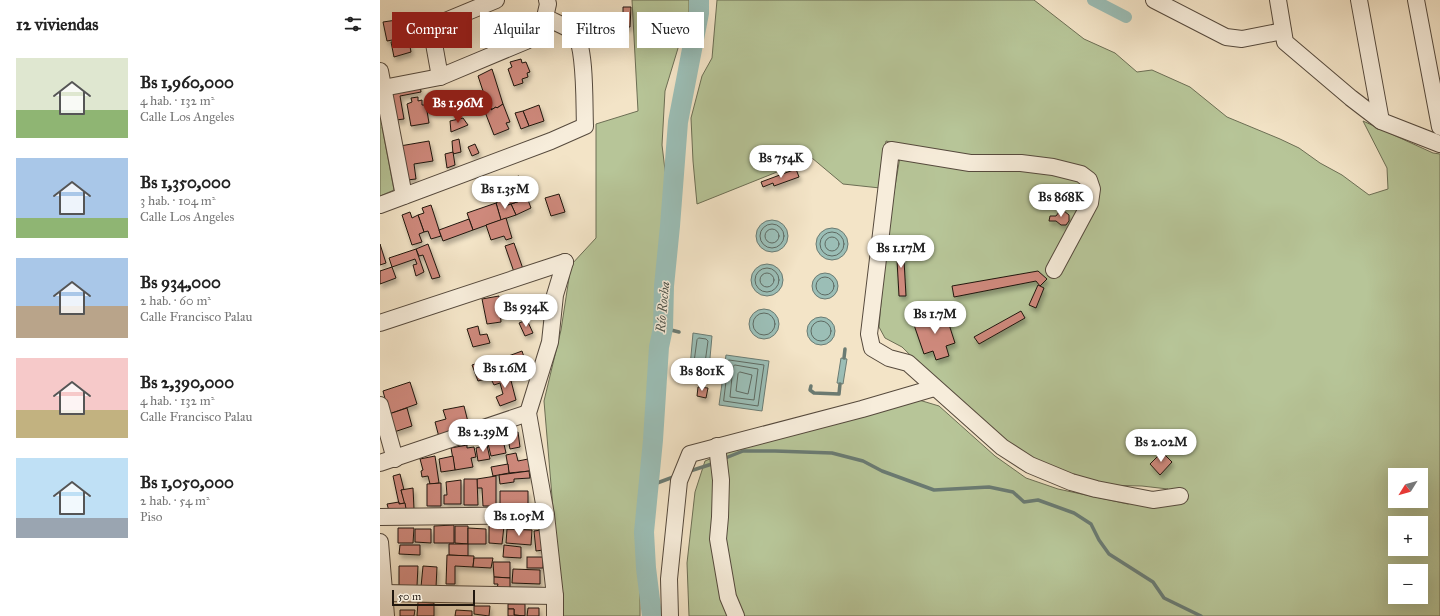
<!DOCTYPE html>
<html lang="es">
<meta charset="utf-8">
<style>
:root{--surface:#fff;--page:#f6f6f6;--text:#222;--muted:#767676;--accent:#8f2418}
body{margin:0;font-family:"IM FELL Great Primer",serif;background:var(--page);color:var(--text);height:100vh;display:flex;flex-direction:column;font-size:15px;white-space:nowrap}
*{box-sizing:border-box;margin:0}
p{font-size:13px;color:var(--muted)}
.icon{flex:none;width:22px;height:22px;fill:none;stroke:currentColor;stroke-width:2;stroke-linecap:round;stroke-linejoin:round}
.map{position:relative;flex:1;overflow:hidden}
.drawer{display:flex;flex-direction:column;background:var(--surface);width:380px}
.drawer>*{flex:none}
.hud{position:absolute;left:12px;top:12px;width:380px;height:36px;display:flex;gap:8px}
.needle{width:26px;rotate:233deg}
.controls{position:absolute;left:1008px;top:468px;display:grid;gap:8px}
.controls a{display:grid;place-items:center;width:40px;height:40px;border-radius:0px;background:var(--surface);box-shadow:0 4px 16px #0002;font-size:20px}
.scale{position:absolute;left:12px;bottom:10px;width:83px;box-sizing:border-box;padding-left:4px;border:2px solid #21170f;border-top:0;font-size:11px;line-height:14px;white-space:nowrap;color:#21170f;-webkit-text-stroke:3px #f7eddb;paint-order:stroke}
.price{position:absolute;translate:-50% -34px;padding:0 9px;border-radius:14px;background:#fff;color:#222;font-size:13px;line-height:26px;filter:drop-shadow(0 1px 2px #0008)}
.price::after{content:'';position:absolute;left:50%;top:24px;width:12px;height:9px;margin-left:-6px;background:inherit;clip-path:polygon(0 0,100% 0,50% 100%)}
.price.on{background:var(--accent);color:#fff}
ul{padding:0;list-style:none}
li{display:flex;align-items:center;gap:12px;height:100px;padding:0 16px}
li span{display:grid;place-items:center;flex:none;width:112px;height:80px;border-radius:0px;color:#555}
li>.icon{margin-inline-start:auto}
span .icon{width:48px;height:48px;fill:#fffc;stroke-width:1}
li b{font-size:17px}
h2{display:flex;justify-content:space-between;align-items:center;height:48px;padding:0 16px;font-size:17px}
.pill{padding:0 14px;border-radius:0px;background:var(--surface);box-shadow:0 4px 16px #0002;font-size:14px;line-height:36px}
.pill.on{background:var(--accent);color:#fff}
main{display:flex;flex:1;min-height:0}
.map>svg:first-child{display:block}
.green{fill:#b7c598;stroke:#6c6e54;fill-rule:evenodd}
.water{fill:#9bbeb6;stroke:#6a7b73}
.lines{fill:none;stroke-linecap:round;stroke-linejoin:round}
.shore{stroke:#5e6a62;stroke-width:1}
.stream{stroke:#6a7b73;stroke-width:3.5}
.canal{stroke:#9bbeb6;stroke-width:12}
.river{stroke:#9bbeb6;stroke-width:20}
.building{fill:#ce897b;stroke:#21170f;filter:url(#shadow)}
.minor-casing{stroke:#564a3d;stroke-width:18}
.minor{stroke:#f7eddb;stroke-width:16}
.labels{text-anchor:middle;dominant-baseline:central;stroke-width:3;stroke-linejoin:round;paint-order:stroke}
.water-label{font-size:13px;font-style:italic;fill:#4c5149;stroke:#f7eddb}
</style>
<main>
<section class="drawer">
<h2>12 viviendas<svg class="icon" aria-label="filters" viewBox="0 0 24 24"><path d="M4 7h16M4 17h16"/><circle cx="9" cy="7" r="2"/><circle cx="15" cy="17" r="2"/></svg></h2>
<ul>
<li><span style="background:linear-gradient(#dfe7d0 65%,#8fb573 0)"><svg class="icon" aria-label="home" viewBox="0 0 24 24"><path d="M3 11l9-7 9 7M6 9v11h12V9"/></svg></span><div><b>Bs 1,960,000</b><p>4 hab. · 132 m²</p><p>Calle Los Angeles</p></div></li>
<li><span style="background:linear-gradient(#a9c7e8 75%,#8fb573 0)"><svg class="icon" aria-label="home" viewBox="0 0 24 24"><path d="M3 11l9-7 9 7M6 9v11h12V9"/></svg></span><div><b>Bs 1,350,000</b><p>3 hab. · 104 m²</p><p>Calle Los Angeles</p></div></li>
<li><span style="background:linear-gradient(#a9c7e8 60%,#b9a48a 0)"><svg class="icon" aria-label="home" viewBox="0 0 24 24"><path d="M3 11l9-7 9 7M6 9v11h12V9"/></svg></span><div><b>Bs 934,000</b><p>2 hab. · 60 m²</p><p>Calle Francisco Palau</p></div></li>
<li><span style="background:linear-gradient(#f6c9c9 65%,#c2b280 0)"><svg class="icon" aria-label="home" viewBox="0 0 24 24"><path d="M3 11l9-7 9 7M6 9v11h12V9"/></svg></span><div><b>Bs 2,390,000</b><p>4 hab. · 132 m²</p><p>Calle Francisco Palau</p></div></li>
<li><span style="background:linear-gradient(#bfe0f5 75%,#9aa5b1 0)"><svg class="icon" aria-label="home" viewBox="0 0 24 24"><path d="M3 11l9-7 9 7M6 9v11h12V9"/></svg></span><div><b>Bs 1,050,000</b><p>2 hab. · 54 m²</p><p>Piso</p></div></li>
</ul>
</section>
<div class="map">
<svg width="1060" height="616" viewBox="0 0 1060 616">
<defs>
<filter id="shadow"><feDropShadow dx="2" dy="4" stdDeviation="2" flood-color="#0004"/></filter>
</defs>
<rect width="100%" height="100%" fill="#f3e4c7"/>
<filter id="stains"><feTurbulence type="fractalNoise" baseFrequency=".005" numOctaves="4"/><feColorMatrix values="0 0 0 0 .2 0 0 0 0 .09 0 0 0 0 .02 0 0 0 .5 -.17"/></filter>
<radialGradient id="worn" r=".72"><stop offset=".6" stop-color="#630" stop-opacity="0"/><stop offset="1" stop-color="#630" stop-opacity=".3"/></radialGradient>
<g class="green">
<polygon points="252,0 309,0 309,12 285,91 282,145 287,187 282,230 287,245 279,277 276,354 260,518 260,616 182,616 164,401 181,330 191,265 216,238 216,124 258,111"/>
<path d="M337,0H654L704,39L735,53L757,72L772,70L810,87L847,117L900,139L919,148L940,163L962,175L989,195L1008,189L1007,168L983,121L1053,153L1060,154V616H309L307,563L315,492L325,461L344,453L539,400L559,406L615,456L646,478L678,489L748,504L788,489L762,486L720,485L696,481L649,456L624,441L568,392L522,347L505,338L499,327L506,240L522,145L506,141L500,188L463,184L432,158L317,204L313,161L311,118L322,76L332,58ZM1015,475H1041V501H1015ZM1015,523H1041V549H1015ZM1015,571H1041V597H1015Z"/>
<polygon points="0,112 6,126 2,127 14,190 0,196"/>
</g>
<g class="water">
<circle cx="392" cy="236" r="16"/>
<circle cx="452" cy="244" r="16"/>
<circle cx="387" cy="280" r="16"/>
<circle cx="445" cy="286" r="13"/>
<circle cx="384" cy="324" r="15"/>
<circle cx="441" cy="331" r="14"/>
<polygon points="313,333 332,336 329,369 310,367"/>
<polygon points="346,355 389,361 382,411 339,405"/>
<polygon points="461,358 467,359 463,384 457,383"/>
</g>
<g class="lines">
<g class="shore">
<circle cx="392" cy="236" r="12"/>
<circle cx="392" cy="236" r="7"/>
<circle cx="452" cy="244" r="12"/>
<circle cx="452" cy="244" r="7"/>
<circle cx="387" cy="280" r="12"/>
<circle cx="387" cy="280" r="7"/>
<circle cx="445" cy="286" r="9"/>
<circle cx="384" cy="324" r="11"/>
<circle cx="441" cy="331" r="10"/>
<polygon points="319,338 326,339 328,341 325,363 324,365 316,364 314,362 317,340"/>
<polygon points="349,360 384,365 378,406 344,401"/>
<polygon points="355,365 378,369 374,400 350,397 353,367"/>
<polygon points="360,372 372,375 368,394 356,391 358,374"/>
</g>
<g class="stream">
<polyline points="283,328 299,332"/>
<polyline points="464,358 465,349"/>
<polyline points="431,386 430,390 434,393 459,394 460,384"/>
<polyline points="343,459 363,451 395,451 452,453 483,461 502,471 554,490 609,487 633,492 644,502 658,500 694,513 711,524 719,540 729,554 773,582 784,598 821,616"/>
<polyline points="307,472 335,463"/>
<polyline points="269,486 296,476"/>
</g>
<polyline class="canal" points="713,0 746,17"/>
<polyline class="river" points="272,616 266,568 264,532 273,440 279,347 283,328 284,286 290,226 298,122 319,13 319,0"/>
</g>
<g class="building">
<polygon points="243,7 251,7 250,27 243,27"/>
<polygon points="37,17 38,25 21,28 23,38 7,41 3,22"/>
<polygon points="38,25 41,38 29,41 31,52 14,57 11,42 23,40 21,28"/>
<polygon points="236,27 236,36 228,36 227,28"/>
<polygon points="141,59 142,63 146,62 150,72 147,73 148,77 142,79 143,83 134,86 128,69 132,67 130,62"/>
<polygon points="112,69 123,104 117,108 116,107 111,110 111,108 109,109 98,76"/>
<polygon points="40,85 41,92 20,96 24,119 16,120 10,90"/>
<polygon points="38,97 38,101 42,100 42,105 46,105 49,123 31,126 27,104 32,102 31,98"/>
<polygon points="123,104 130,122 126,123 129,129 114,135 105,112 111,108 111,110 116,107 117,108"/>
<polygon points="159,105 164,121 149,126 143,111"/>
<polygon points="143,111 149,126 141,129 135,113"/>
<polygon points="83,118 88,125 71,132 70,121"/>
<polygon points="79,139 81,152 73,154 72,141"/>
<polygon points="49,141 53,161 34,164 36,179 27,180 20,146"/>
<polygon points="95,144 99,153 92,156 88,147"/>
<polygon points="73,152 75,165 67,168 65,154"/>
<polygon points="416,169 419,177 394,186 393,183 383,187 381,182"/>
<polygon points="139,176 151,208 136,215 131,204 140,201 132,178"/>
<polygon points="132,178 140,201 125,206 116,183"/>
<polygon points="179,194 185,212 171,216 165,198"/>
<polygon points="122,199 125,206 131,204 136,215 121,220 116,203"/>
<polygon points="116,203 121,220 93,230 87,213"/>
<polygon points="51,205 61,236 51,239 48,231 44,232 38,215 44,213 42,208"/>
<polygon points="684,211 689,215 689,221 686,225 681,225 676,221 669,221 670,216 676,216 679,212"/>
<polygon points="30,212 32,218 38,215 44,232 39,234 42,242 32,245 22,215"/>
<polygon points="126,218 132,238 126,240 124,236 111,240 106,225"/>
<polygon points="89,219 93,230 63,241 59,230"/>
<polygon points="516,242 523,242 526,296 519,296"/>
<polygon points="134,243 143,269 134,272 125,246"/>
<polygon points="0,244 6,263 0,265"/>
<polygon points="48,244 60,277 52,279 43,255 39,256 36,249"/>
<polygon points="36,249 44,272 36,276 33,265 37,264 35,259 12,267 9,258"/>
<polygon points="12,267 16,278 0,284 0,271"/>
<polygon points="658,271 667,279 660,286 656,281 574,297 572,286"/>
<polygon points="658,285 664,288 656,308 649,305"/>
<polygon points="119,296 121,322 107,324 102,299"/>
<polygon points="641,311 645,318 599,344 594,337"/>
<polygon points="565,312 575,343 566,346 569,356 556,360 553,351 544,354 533,322"/>
<polygon points="147,320 153,333 145,336 139,323"/>
<polygon points="98,326 100,335 107,334 110,343 93,347 87,329"/>
<polygon points="142,351 147,366 119,376 115,361"/>
<polygon points="108,360 113,377 98,381 92,365"/>
<polygon points="129,373 136,400 120,406 116,397 123,394 120,383 114,385 111,379"/>
<polygon points="30,382 37,404 9,414 3,391"/>
<polygon points="318,387 328,388 326,398 317,396"/>
<polygon points="84,406 89,426 59,437 55,422 66,419 63,410"/>
<polygon points="27,408 32,426 14,432 9,414"/>
<polygon points="138,432 140,447 130,449 127,434"/>
<polygon points="123,440 126,453 111,456 108,444"/>
<polygon points="87,445 87,448 94,447 96,457 91,458 93,467 75,470 71,448"/>
<polygon points="107,445 110,459 98,461 96,448"/>
<polygon points="782,452 792,462 780,475 770,464"/>
<polygon points="136,453 138,461 148,459 150,471 129,473 126,455"/>
<polygon points="55,456 59,483 50,484 48,476 42,477 41,471 43,470 40,459"/>
<polygon points="73,456 75,470 61,472 59,459"/>
<polygon points="128,464 129,473 113,476 111,467"/>
<polygon points="149,471 150,478 134,479 134,482 120,484 119,475"/>
<polygon points="20,474 24,490 21,490 25,503 19,504 13,476"/>
<polygon points="116,476 116,506 103,506 102,488 97,488 97,479"/>
<polygon points="84,479 97,479 98,505 84,505"/>
<polygon points="81,480 81,504 64,504 64,495 67,495 66,482"/>
<polygon points="61,483 61,506 47,506 47,484"/>
<polygon points="33,488 34,509 26,509 21,490"/>
<polygon points="120,491 148,491 148,507 120,506"/>
<polygon points="19,502 19,504 25,503 26,509 9,511 7,504"/>
<polygon points="74,525 74,543 54,543 54,526"/>
<polygon points="75,526 88,526 88,544 75,543"/>
<polygon points="109,526 124,526 122,544 109,543"/>
<polygon points="18,528 34,528 33,543 18,543"/>
<polygon points="88,528 106,529 106,544 88,544"/>
<polygon points="35,529 51,529 51,543 35,542"/>
<polygon points="127,529 152,530 151,545 126,543"/>
<polygon points="161,530 163,550 156,551 154,531"/>
<polygon points="69,544 88,544 88,556 69,555"/>
<polygon points="20,545 40,545 40,555 19,554"/>
<polygon points="124,545 141,547 141,558 123,557"/>
<polygon points="67,555 94,556 93,567 75,566 75,584 66,584"/>
<rect x="147" y="557" width="16" height="11"/>
<polygon points="94,558 113,558 111,568 93,567"/>
<polygon points="113,562 130,562 130,578 114,577"/>
<polygon points="19,566 38,566 37,586 19,586"/>
<polygon points="43,566 57,567 56,587 41,587"/>
<polygon points="133,569 160,570 160,584 132,583"/>
<polygon points="114,577 130,578 130,588 117,588 118,584 114,584"/>
<polygon points="38,602 54,603 54,616 37,616"/>
<polygon points="128,604 145,604 145,616 134,615 134,609 128,609"/>
<polygon points="94,606 110,606 109,616 94,614"/>
<polygon points="148,608 159,608 159,616 147,616"/>
<polygon points="128,609 134,609 134,615 145,616 128,616"/>
<polygon points="20,610 35,610 34,616 20,616"/>
<polygon points="76,610 92,611 92,616 75,616"/>
</g>
<g class="lines">
<defs>
<g id="minor">
<polyline points="774,0 846,37 862,39 903,31"/>
<polyline points="898,0 905,42 971,98 1001,121 1060,144"/>
<polyline points="979,0 1001,121"/>
<polyline points="1036,0 1060,127"/>
<polyline points="0,71 24,196"/>
<polyline points="60,77 51,27 116,0"/>
<polyline points="3,88 60,77 146,41 161,25 165,17"/>
<path d="M0,205L171,141L205,126C204,106 206,49 195,33C190,28 172,21 165,17L168,4L167,0"/>
<polyline points="674,270 710,203 712,189 709,180 701,174 673,167 641,163 590,163 511,150 489,334 492,348 509,358 528,363 622,447 650,465 691,482 716,489 773,500 800,496"/>
<polyline points="0,323 185,262"/>
<polyline points="0,405 15,459"/>
<polyline points="337,446 341,480 340,517 338,539 348,597 356,616"/>
<polyline points="0,463 148,413"/>
<polyline points="0,517 166,515"/>
<polyline points="0,542 6,616"/>
<polyline points="4,593 175,596"/>
<polyline points="175,616 175,596 166,515 148,413 170,342 175,295 185,262"/>
<polyline points="290,616 289,579 299,481 310,454 482,409 554,388"/>
</g>
</defs>
<use href="#minor" class="minor-casing"/>
<use href="#minor" class="minor"/>
</g>
<g class="labels">
<g class="water-label">
<text transform="translate(283 307) rotate(-85)">Río Rocha</text>
</g>
</g>
<rect width="100%" height="100%" filter="url(#stains)"/>
<rect width="100%" height="100%" fill="url(#worn)"/>
</svg>
<div class="controls">
<a><svg class="needle" viewBox="-14 -14 28 28"><path d="M0-13l5 13h-10z" fill="#e53935"/><path d="M0 13l5-13h-10z" fill="#767676"/></svg></a>
<a>+</a>
<a>−</a>
</div>
<div class="scale">50 m</div>
<b class="price on" style="left:78px;top:124px">Bs 1.96M</b>
<b class="price" style="left:401px;top:179px">Bs 754K</b>
<b class="price" style="left:125px;top:210px">Bs 1.35M</b>
<b class="price" style="left:681px;top:218px">Bs 868K</b>
<b class="price" style="left:521px;top:269px">Bs 1.17M</b>
<b class="price" style="left:146px;top:328px">Bs 934K</b>
<b class="price" style="left:555px;top:335px">Bs 1.7M</b>
<b class="price" style="left:125px;top:389px">Bs 1.6M</b>
<b class="price" style="left:322px;top:392px">Bs 801K</b>
<b class="price" style="left:103px;top:453px">Bs 2.39M</b>
<b class="price" style="left:781px;top:463px">Bs 2.02M</b>
<b class="price" style="left:139px;top:537px">Bs 1.05M</b>
<div class="hud">
<a class="pill on">Comprar</a>
<a class="pill">Alquilar</a>
<a class="pill">Filtros</a>
<a class="pill">Nuevo</a>
</div>
</div>
</main>
